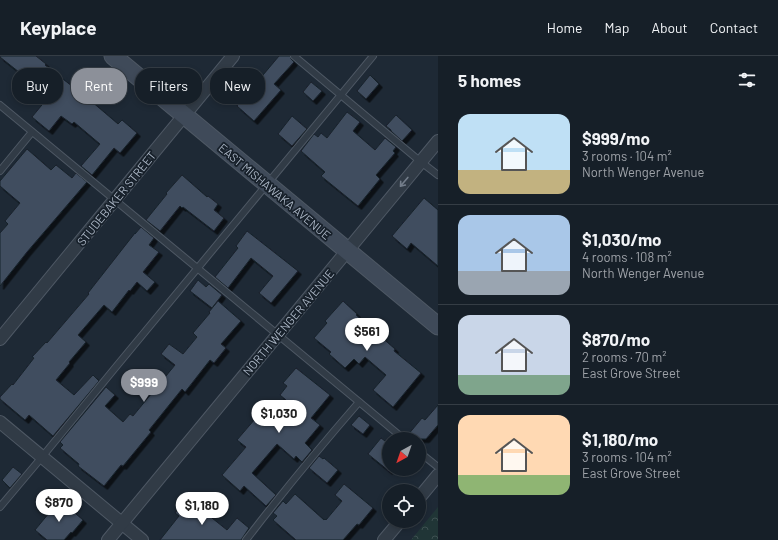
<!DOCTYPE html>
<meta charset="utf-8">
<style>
:root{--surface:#161f28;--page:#1f2730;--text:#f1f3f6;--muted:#9ea2a8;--line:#353d45;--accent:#8c9099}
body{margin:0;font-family:Barlow,sans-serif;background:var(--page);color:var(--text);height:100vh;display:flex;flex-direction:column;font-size:15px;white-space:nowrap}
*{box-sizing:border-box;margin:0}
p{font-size:13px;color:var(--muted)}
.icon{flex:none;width:22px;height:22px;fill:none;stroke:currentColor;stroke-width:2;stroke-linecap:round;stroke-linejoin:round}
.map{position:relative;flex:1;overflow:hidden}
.sheet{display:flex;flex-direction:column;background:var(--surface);width:340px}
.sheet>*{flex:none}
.top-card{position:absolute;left:12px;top:12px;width:366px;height:36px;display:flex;gap:8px}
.needle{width:26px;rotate:220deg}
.buttons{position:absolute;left:382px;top:376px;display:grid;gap:8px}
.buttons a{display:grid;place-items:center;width:44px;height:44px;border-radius:50%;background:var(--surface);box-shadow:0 2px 6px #0003,0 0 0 1px var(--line);font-size:20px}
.price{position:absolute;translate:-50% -34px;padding:0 9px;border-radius:14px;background:#fff;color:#222;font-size:13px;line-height:26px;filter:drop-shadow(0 1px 2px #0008)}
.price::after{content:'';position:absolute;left:50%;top:24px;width:12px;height:9px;margin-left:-6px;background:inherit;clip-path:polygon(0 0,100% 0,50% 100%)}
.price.active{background:var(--accent);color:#fff}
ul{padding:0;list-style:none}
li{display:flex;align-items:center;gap:12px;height:100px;padding:0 20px}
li+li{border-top:1px solid var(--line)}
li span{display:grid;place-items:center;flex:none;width:112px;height:80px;border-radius:12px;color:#555}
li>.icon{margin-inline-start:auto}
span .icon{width:48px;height:48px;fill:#fffc;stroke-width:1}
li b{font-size:17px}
h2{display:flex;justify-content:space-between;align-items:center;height:48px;padding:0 20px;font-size:17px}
.pill{padding:0 14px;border-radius:16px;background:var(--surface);box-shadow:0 2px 6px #0003,0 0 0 1px var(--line);font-size:14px;line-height:36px}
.pill.active{background:var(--accent);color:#fff}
header{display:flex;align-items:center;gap:24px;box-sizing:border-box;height:56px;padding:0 20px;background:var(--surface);border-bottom:1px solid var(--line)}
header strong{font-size:19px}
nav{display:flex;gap:22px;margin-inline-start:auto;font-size:14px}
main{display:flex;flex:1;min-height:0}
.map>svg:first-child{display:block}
.park{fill:url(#park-crowns)}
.building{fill:#404e5e;stroke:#19222c;filter:url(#shadow)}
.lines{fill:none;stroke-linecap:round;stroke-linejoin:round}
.lane-casing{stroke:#4e5864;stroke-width:8}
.street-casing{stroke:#4e5864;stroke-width:14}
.secondary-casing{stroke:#4e5864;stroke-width:19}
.lane{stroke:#313b46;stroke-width:6}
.street{stroke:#313b46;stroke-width:12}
.secondary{stroke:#3f4a59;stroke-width:17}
.oneway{stroke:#747e8b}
.labels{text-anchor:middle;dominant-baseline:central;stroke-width:3.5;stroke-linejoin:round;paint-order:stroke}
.street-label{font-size:12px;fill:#aab5c4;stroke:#17202a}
</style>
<header>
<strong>Keyplace</strong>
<nav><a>Home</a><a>Map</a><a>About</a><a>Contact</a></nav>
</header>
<main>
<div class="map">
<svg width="438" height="484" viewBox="0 0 438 484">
<defs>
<pattern id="park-crowns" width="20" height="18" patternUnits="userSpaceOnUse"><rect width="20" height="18" fill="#203536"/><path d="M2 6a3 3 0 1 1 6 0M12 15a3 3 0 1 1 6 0" fill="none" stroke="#3e5051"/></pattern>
<filter id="shadow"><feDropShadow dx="3.5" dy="3.5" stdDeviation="0" flood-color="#0009"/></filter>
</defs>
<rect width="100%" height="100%" fill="#1e2935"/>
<polygon class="park" points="438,451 438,484 411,484"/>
<g class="building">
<polygon points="0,0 36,0 46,8 45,9 91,45 118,68 122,64 137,77 120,97 114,92 92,119 81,110 100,88 74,66 72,68 61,60 49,75 32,61 51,38 27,17 24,20 0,1"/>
<polygon points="279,0 290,0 291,3 294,6 274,28 281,34 254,65 237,50"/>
<polygon points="370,19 379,28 366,43 357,35"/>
<polygon points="311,26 322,35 313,45 303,36"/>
<polygon points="347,56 360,66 353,75 375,94 385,82 396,91 393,95 395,97 376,119 380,123 358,150 321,120 325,116 301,95 314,78 318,81 321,77 327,82"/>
<polygon points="396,59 412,74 402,85 391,75 391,74 386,70"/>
<polygon points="292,60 307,73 292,90 278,78"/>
<polygon points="27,93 51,114 56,109 72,122 76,117 87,126 27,196 0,230 0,177 8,168 5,165 20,147 0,130 0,125"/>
<polygon points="182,119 207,141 208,140 218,148 214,154 224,162 214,175 183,151 182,152 180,150 160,175 146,164 167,138 166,137"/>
<polygon points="424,142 438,154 438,210 411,187 407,193 392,180"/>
<polygon points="141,171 154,182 149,189 159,196 143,216 155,226 147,235 137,226 130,235 129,234 112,256 104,249 78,279 86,286 69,306 70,307 56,324 74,339 93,319 99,325 53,380 29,359 25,364 0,343 0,341 12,328 13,329 34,302 32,301 46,286 47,287 89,238 88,237 135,177 135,178"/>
<polygon points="247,175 298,215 271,247 259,237 273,220 251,202 228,232 215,221 238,192 236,190"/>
<polygon points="198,224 206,231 209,228 222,239 212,252 190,235"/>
<polygon points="218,245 241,265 221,288 226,292 214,307 210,304 185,336 182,333 149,374 151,376 123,410 121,409 104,430 78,410 79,408 60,392 63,389 60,386 106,331 115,339 105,350 123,366 130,358 133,360 175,309 161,298 169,288 183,298 197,281 193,277 210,257 209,256"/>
<polygon points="343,245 357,258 356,259 395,293 394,295 421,317 393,351 373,334 386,319 365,301 359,308 354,303 345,312 329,298 331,296 314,282 327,267 325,265"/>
<polygon points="296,312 330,339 311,362 320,369 305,387 312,394 302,406 296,400 294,403 277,388 252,417 276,439 266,450 244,430 240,435 222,419 246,391 237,384 255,363 263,370 286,344 280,339 287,330 283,327"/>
<polygon points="438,349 438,369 426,383 408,383 407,380 422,362 425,364"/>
<polygon points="359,360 370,369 363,378 351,369"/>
<polygon points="381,382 389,388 389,415 368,398"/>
<polygon points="319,400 323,403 324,402 338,414 327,427 309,412"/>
<polygon points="13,411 22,418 10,432 2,424"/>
<polygon points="344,428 373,452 359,469 357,468 343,484 296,484 273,464 277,460 273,457 283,445 286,448 295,438 324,464 325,463 326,464 342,445 335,439"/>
<polygon points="187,442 227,474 237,462 249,472 241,484 160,484 179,460 175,457"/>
<polygon points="59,445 61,445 83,464 72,477 71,476 64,484 47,484 35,474"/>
</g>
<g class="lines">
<defs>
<g id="lane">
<polyline points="294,0 421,106 438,119"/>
<polyline points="0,49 404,383"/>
<polyline points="0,115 32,76"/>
<polyline points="419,396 438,411"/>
<polyline points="0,451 42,401 115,312 373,0"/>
<path d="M246,484C282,437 320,391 359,346"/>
</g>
<g id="street">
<polyline points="0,283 233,0"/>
<polyline points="0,366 142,484"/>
<polyline points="419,442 438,419"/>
<polyline points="108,484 438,85"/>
<polyline points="384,484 400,465"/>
</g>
<polyline id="secondary" points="113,0 438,270"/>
</defs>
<use href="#lane" class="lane-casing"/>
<use href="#street" class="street-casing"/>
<use href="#secondary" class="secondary-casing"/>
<use href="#lane" class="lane"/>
<use href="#street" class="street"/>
<use href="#secondary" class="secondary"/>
</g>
<defs><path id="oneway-shaft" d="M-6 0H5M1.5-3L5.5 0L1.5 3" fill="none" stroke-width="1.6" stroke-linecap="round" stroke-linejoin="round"/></defs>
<use class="oneway" href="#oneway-shaft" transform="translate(404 126) rotate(130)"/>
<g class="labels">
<g class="street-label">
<text transform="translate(275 135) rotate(40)">EAST MISHAWAKA AVENUE</text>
<text transform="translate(116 142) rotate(-51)">STUDEBAKER STREET</text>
<text transform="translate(288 266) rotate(-50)">NORTH WENGER AVENUE</text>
</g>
</g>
</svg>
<div class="buttons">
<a><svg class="needle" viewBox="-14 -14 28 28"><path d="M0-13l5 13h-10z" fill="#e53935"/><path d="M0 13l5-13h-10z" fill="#9ea2a8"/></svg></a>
<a><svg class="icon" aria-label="locate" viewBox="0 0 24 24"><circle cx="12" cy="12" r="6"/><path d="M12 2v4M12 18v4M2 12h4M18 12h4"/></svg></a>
</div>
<b class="price" style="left:367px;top:296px">$561</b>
<b class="price active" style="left:144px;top:347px">$999</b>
<b class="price" style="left:279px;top:378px">$1,030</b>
<b class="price" style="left:59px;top:467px">$870</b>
<b class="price" style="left:202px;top:470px">$1,180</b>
<div class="top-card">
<a class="pill">Buy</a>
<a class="pill active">Rent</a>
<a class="pill">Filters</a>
<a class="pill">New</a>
</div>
</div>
<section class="sheet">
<h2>5 homes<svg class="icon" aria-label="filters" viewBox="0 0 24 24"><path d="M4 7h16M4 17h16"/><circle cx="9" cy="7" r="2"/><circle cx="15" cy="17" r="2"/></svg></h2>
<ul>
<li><span style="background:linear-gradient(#bfe0f5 70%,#c2b280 0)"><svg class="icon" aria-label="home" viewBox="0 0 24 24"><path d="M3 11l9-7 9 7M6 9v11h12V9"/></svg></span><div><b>$999/mo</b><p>3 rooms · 104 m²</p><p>North Wenger Avenue</p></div></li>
<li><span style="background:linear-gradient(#a9c7e8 70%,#9aa5b1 0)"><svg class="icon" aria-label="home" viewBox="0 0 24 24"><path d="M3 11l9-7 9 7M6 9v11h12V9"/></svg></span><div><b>$1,030/mo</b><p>4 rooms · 108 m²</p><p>North Wenger Avenue</p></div></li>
<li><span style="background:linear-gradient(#c9d6e8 75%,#7fa58c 0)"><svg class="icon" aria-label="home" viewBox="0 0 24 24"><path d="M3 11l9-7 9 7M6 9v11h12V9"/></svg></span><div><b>$870/mo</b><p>2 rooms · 70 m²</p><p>East Grove Street</p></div></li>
<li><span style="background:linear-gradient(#ffd9b3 75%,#8fb573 0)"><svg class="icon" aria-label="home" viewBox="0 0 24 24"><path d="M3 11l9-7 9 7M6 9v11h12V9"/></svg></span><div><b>$1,180/mo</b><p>3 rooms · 104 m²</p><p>East Grove Street</p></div></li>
</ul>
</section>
</main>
